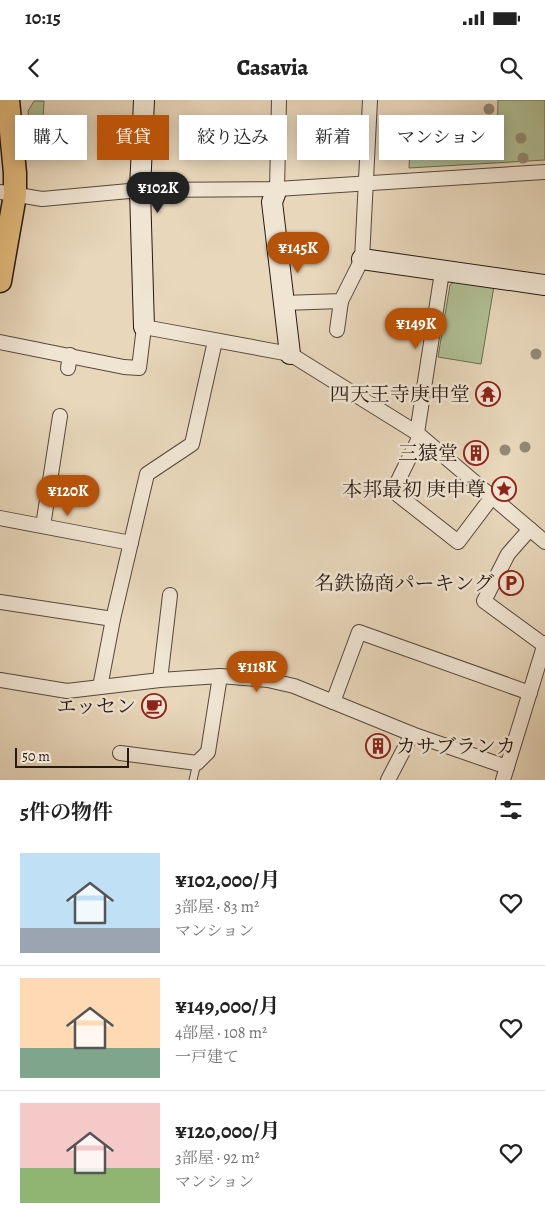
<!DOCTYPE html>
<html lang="ja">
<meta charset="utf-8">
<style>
:root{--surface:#fff;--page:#f2f2f2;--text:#222;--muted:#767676;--line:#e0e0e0;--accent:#b45309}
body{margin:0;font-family:Alegreya,"Noto Serif JP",serif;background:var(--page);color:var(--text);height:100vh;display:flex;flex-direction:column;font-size:19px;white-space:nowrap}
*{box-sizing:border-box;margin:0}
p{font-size:16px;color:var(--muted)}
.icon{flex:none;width:28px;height:28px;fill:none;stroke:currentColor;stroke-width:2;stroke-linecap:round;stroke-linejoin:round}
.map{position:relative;height:680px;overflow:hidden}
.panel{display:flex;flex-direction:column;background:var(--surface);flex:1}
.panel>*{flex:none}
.hud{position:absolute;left:15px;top:15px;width:515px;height:45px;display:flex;gap:10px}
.scale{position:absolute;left:15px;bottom:12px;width:114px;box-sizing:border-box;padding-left:5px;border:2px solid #261812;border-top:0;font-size:14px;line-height:18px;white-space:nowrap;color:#261812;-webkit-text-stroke:4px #f0e5d3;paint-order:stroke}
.price{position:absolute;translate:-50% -42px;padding:0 11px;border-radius:18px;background:var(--accent);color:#fff;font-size:16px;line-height:32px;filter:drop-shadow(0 1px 2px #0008)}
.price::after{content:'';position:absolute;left:50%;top:30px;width:15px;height:11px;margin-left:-8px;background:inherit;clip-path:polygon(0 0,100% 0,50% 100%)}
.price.on{background:#222;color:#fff}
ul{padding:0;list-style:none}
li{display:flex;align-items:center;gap:15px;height:125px;padding:0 20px}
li+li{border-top:1px solid var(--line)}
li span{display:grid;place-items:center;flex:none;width:140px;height:100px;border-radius:0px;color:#555}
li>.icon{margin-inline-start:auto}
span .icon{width:60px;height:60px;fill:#fffc;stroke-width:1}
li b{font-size:21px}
h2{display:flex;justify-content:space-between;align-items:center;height:60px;padding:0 20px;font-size:21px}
.chip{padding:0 18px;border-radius:0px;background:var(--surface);box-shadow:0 2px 12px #0003;font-size:18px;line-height:45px}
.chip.on{background:var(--accent);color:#fff}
.status{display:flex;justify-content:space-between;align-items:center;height:35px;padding:0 25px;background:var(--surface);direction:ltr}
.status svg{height:14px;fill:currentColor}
header{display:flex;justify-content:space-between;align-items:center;height:65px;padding:0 20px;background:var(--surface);font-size:22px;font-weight:800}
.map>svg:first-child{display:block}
.green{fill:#b0bf94;stroke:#6b6c53}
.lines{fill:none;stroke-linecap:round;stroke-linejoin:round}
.lane-casing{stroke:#56483c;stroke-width:9}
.street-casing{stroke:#56483c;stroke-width:16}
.secondary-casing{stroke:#261812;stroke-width:22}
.primary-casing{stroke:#261812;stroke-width:25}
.lane{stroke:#f0e5d3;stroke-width:7}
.street{stroke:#f0e5d3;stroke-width:14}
.secondary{stroke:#f0e5d3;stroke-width:20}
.primary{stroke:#e4bc7e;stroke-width:22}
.tree{fill:#948974}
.labels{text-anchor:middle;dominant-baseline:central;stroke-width:5;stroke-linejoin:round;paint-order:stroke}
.poi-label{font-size:20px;fill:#261812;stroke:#f0e5d3;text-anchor:end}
</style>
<div class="status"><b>10:15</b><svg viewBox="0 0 49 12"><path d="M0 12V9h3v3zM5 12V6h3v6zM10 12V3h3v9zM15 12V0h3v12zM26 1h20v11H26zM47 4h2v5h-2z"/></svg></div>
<header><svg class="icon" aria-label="back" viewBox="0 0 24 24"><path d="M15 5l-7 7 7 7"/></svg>Casavia<svg class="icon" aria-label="search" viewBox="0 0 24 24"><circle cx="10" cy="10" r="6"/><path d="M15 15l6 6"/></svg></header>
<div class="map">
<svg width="545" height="680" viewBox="0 0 545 680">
<rect width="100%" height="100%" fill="#e8d7bb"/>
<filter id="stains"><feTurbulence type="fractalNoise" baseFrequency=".004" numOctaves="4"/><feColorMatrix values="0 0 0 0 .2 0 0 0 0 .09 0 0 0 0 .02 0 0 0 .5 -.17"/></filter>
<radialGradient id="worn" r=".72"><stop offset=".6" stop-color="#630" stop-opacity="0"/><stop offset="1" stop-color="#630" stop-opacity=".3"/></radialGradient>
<g class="green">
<polygon points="498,0 545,0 545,60 409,68 410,45 497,44"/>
<polygon points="34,1 44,1 42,37 33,36 33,26 29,25 28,11"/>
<polygon points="457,180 494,186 481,264 438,257 450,185"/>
</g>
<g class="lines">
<defs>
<polyline id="lane" points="193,680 197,663"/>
<g id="street">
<polyline points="277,89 279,0"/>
<polyline points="0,92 42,99 140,90 277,89 545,72"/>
<polyline points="284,203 341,201 362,159 370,0"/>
<polyline points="337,230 341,201"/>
<polyline points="0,242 124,267 139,268 144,227 290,254 417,333 545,442"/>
<polyline points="68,268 70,255"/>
<polyline points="417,333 442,172"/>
<polyline points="420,336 393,391 458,442 492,397"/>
<polyline points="0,418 131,443"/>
<polyline points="43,426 60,316"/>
<polyline points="530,429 508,454 484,501 544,545"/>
<polyline points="0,502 113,519"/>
<polyline points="0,580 67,591 160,580 220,576 268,580 294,586 412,634 507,667"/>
<polyline points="160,580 170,495"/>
<polyline points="100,587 113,519 147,374 192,344 215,241"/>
<polyline points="333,602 359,532 530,593"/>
<polyline points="120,653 197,663 208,652 220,576"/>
<polyline points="388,680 412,634"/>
<polyline points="503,680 545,543"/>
</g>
<g id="secondary">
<polyline points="144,0 140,90 144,227"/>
<polyline points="277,89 272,102 290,254"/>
<polyline points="362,159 545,185"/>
</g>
<polyline id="primary" points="0,181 15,95 15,73 8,0"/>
</defs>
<use href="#lane" class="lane-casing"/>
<use href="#street" class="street-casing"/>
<use href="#secondary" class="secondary-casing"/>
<use href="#primary" class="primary-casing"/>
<use href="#lane" class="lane"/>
<use href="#street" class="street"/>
<use href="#secondary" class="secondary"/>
<use href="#primary" class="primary"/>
</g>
<g class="tree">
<circle cx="489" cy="9" r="5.5"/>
<circle cx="488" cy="36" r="5.5"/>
<circle cx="521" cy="38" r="5.5"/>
<circle cx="523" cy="58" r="5.5"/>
<circle cx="536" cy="254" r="5.5"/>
<circle cx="525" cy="347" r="5.5"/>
<circle cx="505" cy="350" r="5.5"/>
</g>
<defs>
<symbol id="temple-ring" viewBox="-11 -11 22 22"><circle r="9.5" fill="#f0e5d3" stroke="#8f2418" stroke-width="1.5"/><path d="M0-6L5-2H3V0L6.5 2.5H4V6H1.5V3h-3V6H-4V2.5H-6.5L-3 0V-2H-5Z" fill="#8f2418"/></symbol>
<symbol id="building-ring" viewBox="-11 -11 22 22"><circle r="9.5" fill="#f0e5d3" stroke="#8f2418" stroke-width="1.5"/><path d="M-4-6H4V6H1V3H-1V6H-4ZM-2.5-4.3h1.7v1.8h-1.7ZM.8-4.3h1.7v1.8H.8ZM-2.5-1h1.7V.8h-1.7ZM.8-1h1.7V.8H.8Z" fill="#8f2418"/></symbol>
<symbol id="sight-ring" viewBox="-11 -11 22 22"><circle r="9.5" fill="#f0e5d3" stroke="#8f2418" stroke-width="1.5"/><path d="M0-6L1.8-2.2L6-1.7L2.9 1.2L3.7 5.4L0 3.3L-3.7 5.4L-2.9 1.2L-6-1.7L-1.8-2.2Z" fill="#8f2418"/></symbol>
<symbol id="parking-ring" viewBox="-11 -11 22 22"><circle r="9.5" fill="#f0e5d3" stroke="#8f2418" stroke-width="1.5"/><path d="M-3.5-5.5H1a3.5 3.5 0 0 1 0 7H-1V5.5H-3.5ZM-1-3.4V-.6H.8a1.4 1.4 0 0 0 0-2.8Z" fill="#8f2418"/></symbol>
<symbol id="cafe-ring" viewBox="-11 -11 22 22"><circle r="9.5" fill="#f0e5d3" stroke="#8f2418" stroke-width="1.5"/><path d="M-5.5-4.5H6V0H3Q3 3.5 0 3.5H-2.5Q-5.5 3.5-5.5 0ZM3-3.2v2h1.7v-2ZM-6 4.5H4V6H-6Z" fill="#8f2418"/></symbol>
</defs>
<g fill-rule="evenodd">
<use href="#temple-ring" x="474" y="280" width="28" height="28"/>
<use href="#building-ring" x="462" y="339" width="28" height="28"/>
<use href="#sight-ring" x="490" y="375" width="28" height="28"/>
<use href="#parking-ring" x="497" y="469" width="28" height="28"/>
<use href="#cafe-ring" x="140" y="592" width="28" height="28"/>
<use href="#building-ring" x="364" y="632" width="28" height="28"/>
</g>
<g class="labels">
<g class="poi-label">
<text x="470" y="294">四天王寺庚申堂</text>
<text x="458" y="353">三猿堂</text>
<text x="486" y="389">本邦最初 庚申尊</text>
<text x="494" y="483">名鉄協商パーキング</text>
<text x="136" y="606">エッセン</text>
<text x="396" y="646" text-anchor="start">カサブランカ</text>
</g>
</g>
<rect width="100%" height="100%" filter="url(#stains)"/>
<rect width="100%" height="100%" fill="url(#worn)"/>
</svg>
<div class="scale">50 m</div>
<b class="price on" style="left:158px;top:114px">¥102K</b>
<b class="price" style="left:298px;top:174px">¥145K</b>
<b class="price" style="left:416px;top:250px">¥149K</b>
<b class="price" style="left:68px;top:417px">¥120K</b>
<b class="price" style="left:257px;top:593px">¥118K</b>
<div class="hud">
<a class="chip">購入</a>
<a class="chip on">賃貸</a>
<a class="chip">絞り込み</a>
<a class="chip">新着</a>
<a class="chip">マンション</a>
</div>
</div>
<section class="panel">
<h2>5件の物件<svg class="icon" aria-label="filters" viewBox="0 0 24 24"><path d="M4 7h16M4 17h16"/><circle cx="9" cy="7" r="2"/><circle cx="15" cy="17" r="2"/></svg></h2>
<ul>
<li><span style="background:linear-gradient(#bfe0f5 75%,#9aa5b1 0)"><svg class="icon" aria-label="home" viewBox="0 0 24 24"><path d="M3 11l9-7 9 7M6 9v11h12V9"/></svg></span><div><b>¥102,000/月</b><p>3部屋 · 83 m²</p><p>マンション</p></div><svg class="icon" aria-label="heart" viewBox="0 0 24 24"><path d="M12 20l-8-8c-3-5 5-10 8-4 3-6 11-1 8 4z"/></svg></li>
<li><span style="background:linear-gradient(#ffd9b3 70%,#7fa58c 0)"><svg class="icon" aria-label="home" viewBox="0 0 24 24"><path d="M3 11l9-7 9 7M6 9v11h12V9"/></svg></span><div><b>¥149,000/月</b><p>4部屋 · 108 m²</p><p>一戸建て</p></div><svg class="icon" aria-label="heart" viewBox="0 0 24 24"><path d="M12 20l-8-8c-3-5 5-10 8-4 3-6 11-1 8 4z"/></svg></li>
<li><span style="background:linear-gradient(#f6c9c9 65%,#8fb573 0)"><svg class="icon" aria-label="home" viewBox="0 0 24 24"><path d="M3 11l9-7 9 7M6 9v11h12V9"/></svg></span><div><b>¥120,000/月</b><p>3部屋 · 92 m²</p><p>マンション</p></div><svg class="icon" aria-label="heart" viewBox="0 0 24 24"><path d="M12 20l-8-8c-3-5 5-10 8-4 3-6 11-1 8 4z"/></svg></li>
</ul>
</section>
